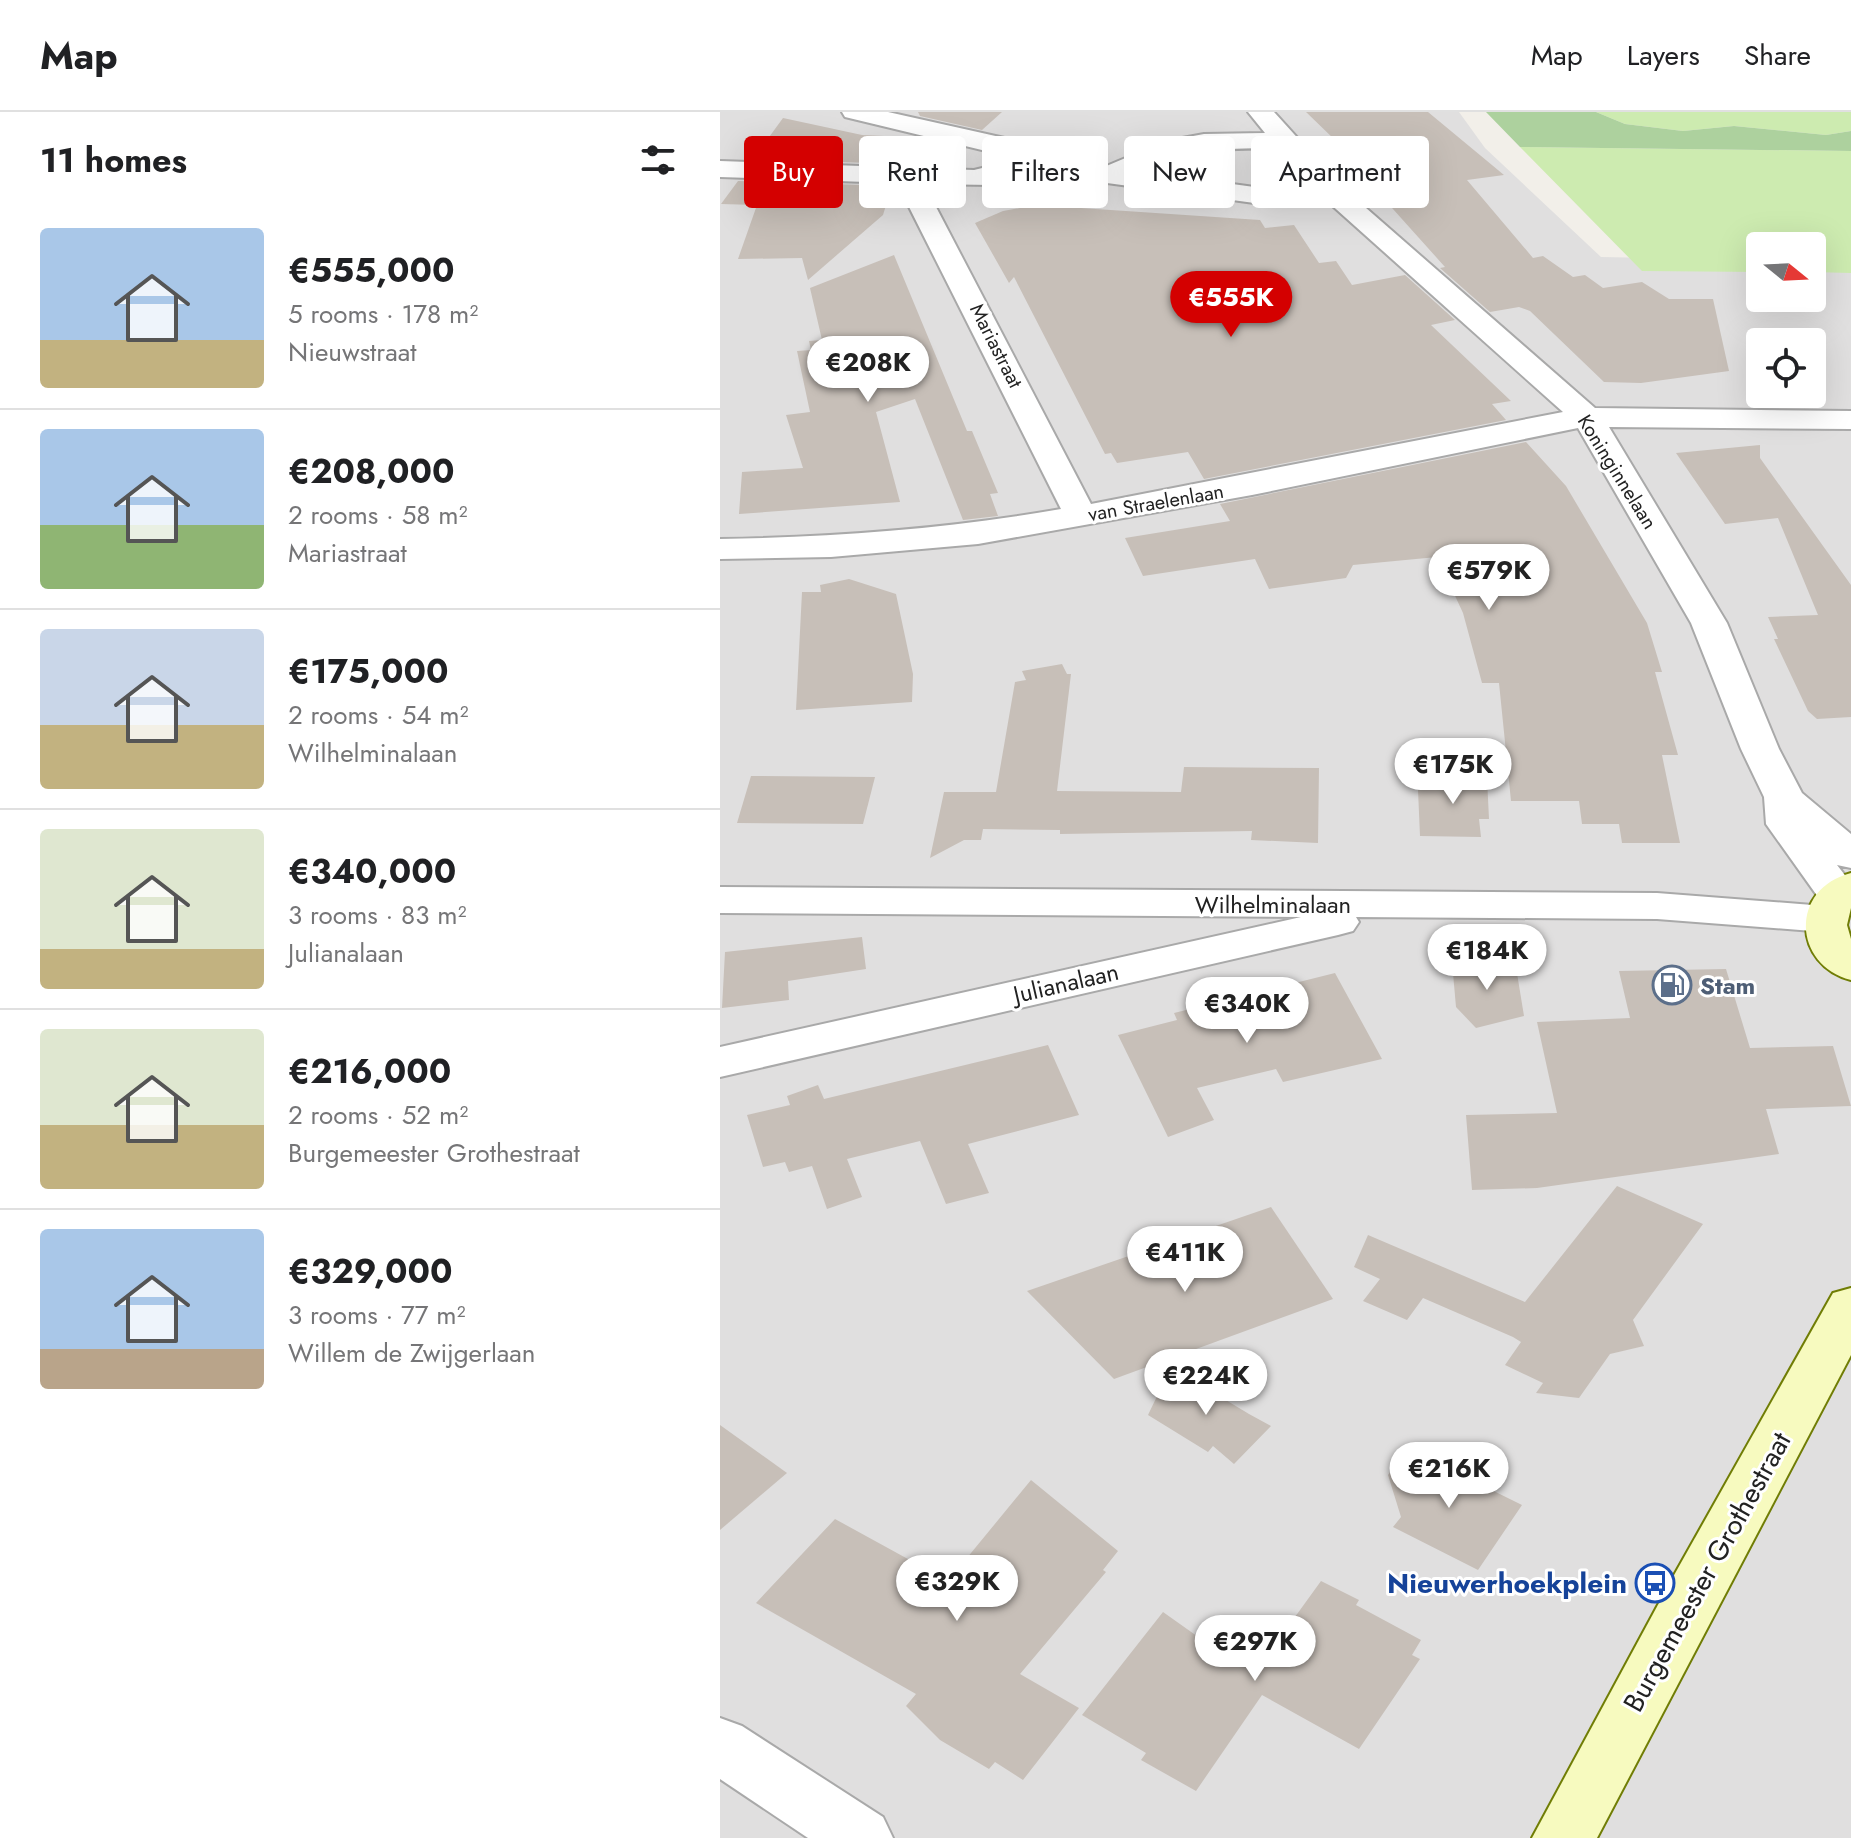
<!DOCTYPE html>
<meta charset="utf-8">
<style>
:root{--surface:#fff;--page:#f2f2f2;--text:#202124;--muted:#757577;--line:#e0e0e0;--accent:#d40000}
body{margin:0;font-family:Jost,sans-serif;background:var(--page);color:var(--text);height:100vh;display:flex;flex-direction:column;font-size:30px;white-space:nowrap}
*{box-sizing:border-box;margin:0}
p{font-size:26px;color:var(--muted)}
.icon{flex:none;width:44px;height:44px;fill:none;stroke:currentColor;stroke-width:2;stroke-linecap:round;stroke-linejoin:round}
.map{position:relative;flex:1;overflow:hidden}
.drawer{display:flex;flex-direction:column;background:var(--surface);width:720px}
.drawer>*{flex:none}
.guide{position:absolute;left:24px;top:24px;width:760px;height:72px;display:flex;gap:16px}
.needle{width:52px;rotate:108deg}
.buttons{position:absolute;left:1026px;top:120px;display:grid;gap:16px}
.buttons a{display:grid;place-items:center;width:80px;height:80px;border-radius:8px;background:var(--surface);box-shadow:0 8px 32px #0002;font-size:40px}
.price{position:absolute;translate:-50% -68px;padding:0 18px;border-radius:28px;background:#fff;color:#222;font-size:26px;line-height:52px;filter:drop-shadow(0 2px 4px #0008)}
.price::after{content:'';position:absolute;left:50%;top:48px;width:24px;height:18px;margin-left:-12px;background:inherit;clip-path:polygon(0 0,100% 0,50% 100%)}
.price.active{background:var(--accent);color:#fff}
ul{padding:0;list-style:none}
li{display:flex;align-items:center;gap:24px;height:200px;padding:0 40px}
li+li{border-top:2px solid var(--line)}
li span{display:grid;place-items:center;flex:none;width:224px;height:160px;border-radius:8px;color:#555}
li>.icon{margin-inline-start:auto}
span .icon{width:96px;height:96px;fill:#fffc;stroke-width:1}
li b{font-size:34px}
h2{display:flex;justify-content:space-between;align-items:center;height:96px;padding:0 40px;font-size:34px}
.pill{padding:0 28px;border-radius:8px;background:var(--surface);box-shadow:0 8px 32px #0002;font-size:28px;line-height:72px}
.pill.active{background:var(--accent);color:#fff}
header{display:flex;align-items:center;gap:48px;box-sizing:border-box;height:112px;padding:0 40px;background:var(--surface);border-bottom:2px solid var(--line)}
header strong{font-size:38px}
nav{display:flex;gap:44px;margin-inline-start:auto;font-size:28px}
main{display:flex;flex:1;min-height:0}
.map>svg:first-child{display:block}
.residential{fill:#e0dfdf;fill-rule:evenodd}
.grass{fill:#cdebb0}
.forest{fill:#add19e}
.building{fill:#c7bfb8}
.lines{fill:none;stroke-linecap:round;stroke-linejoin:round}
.street-casing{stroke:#a9a9a9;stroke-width:4}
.secondary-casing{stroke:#707d05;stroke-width:4}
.street{fill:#fff;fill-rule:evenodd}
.secondary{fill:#f7fabf;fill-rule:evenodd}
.labels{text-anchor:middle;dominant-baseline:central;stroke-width:6;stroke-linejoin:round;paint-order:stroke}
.far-street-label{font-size:20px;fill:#222;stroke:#fff}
.street-label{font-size:24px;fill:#222;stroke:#fff}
.service-label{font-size:24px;font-weight:bold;fill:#4e5e75;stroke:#fff;text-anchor:start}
.near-street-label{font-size:28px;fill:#222;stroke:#fff}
.near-transit-label{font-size:28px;font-weight:bold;fill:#164399;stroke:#fff;text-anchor:end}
</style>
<header>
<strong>Map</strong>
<nav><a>Map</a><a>Layers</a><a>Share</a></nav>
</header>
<main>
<section class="drawer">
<h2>11 homes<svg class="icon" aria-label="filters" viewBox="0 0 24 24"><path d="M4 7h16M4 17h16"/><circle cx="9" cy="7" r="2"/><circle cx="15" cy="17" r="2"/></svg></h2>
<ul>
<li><span style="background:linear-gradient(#a9c7e8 70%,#c2b280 0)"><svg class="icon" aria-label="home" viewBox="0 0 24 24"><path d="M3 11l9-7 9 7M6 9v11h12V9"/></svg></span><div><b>€555,000</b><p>5 rooms · 178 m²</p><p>Nieuwstraat</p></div></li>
<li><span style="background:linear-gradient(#a9c7e8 60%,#8fb573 0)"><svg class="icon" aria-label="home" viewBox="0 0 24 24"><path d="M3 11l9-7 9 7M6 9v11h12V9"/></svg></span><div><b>€208,000</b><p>2 rooms · 58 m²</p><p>Mariastraat</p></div></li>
<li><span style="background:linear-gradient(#c9d6e8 60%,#c2b280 0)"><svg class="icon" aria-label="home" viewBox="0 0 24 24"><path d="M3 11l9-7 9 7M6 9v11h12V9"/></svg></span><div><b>€175,000</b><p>2 rooms · 54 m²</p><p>Wilhelminalaan</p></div></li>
<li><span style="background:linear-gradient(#dfe7d0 75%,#c2b280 0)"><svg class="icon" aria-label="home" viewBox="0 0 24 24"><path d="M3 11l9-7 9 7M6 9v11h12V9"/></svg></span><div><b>€340,000</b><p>3 rooms · 83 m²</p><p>Julianalaan</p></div></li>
<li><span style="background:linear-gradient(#dfe7d0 60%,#c2b280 0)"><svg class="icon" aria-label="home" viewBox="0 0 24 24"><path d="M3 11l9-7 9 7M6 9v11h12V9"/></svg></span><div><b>€216,000</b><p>2 rooms · 52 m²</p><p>Burgemeester Grothestraat</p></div></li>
<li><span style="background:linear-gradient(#a9c7e8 75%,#b9a48a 0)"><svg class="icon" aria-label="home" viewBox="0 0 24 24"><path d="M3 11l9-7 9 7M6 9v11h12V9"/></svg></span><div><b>€329,000</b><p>3 rooms · 77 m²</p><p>Willem de Zwijgerlaan</p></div></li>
</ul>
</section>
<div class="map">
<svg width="1131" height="1726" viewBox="0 0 1131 1726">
<rect width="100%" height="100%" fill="#f2efe9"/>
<path class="residential" d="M0,0H739L765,36L881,145L1040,148V186H1092V149H1131V1726H0ZM1040,230H1092V282H1040Z"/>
<g class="grass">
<polygon points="876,0 1131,0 1131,19 1106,23 1014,14 963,19 905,12"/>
<polygon points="800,35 1131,39 1131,161 1092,160 1092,134 1040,134 1040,160 922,159"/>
</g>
<polygon class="forest" points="766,0 876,0 905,12 963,19 1014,14 1106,23 1131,19 1131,39 800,35"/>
<g class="building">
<polygon points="198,0 282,0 262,18 200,4"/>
<polygon points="586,0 708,0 784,63 747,68 813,146 823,144 853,165 865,163 883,176 922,170 949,187 993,187 1009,259 921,271 884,270 810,199 799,195 770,200 720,156 725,155 664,87 675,86"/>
<polygon points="63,6 142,23 186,25 178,52 33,47"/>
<polygon points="18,69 172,74 163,103 88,168 82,146 18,147 37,93 1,92"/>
<polygon points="316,93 540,108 545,116 574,113 599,151 616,149 632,173 685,163 735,208 711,213 791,289 772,292 786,308 484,367 468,340 397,351 391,341 385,342 294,165 289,171 255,111 283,99"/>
<polygon points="174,143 247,319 252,319 278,381 270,382 278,404 243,408 195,287 156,300 180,390 19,402 22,360 83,356 66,303 90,300 77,239 91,238 89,229 102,228 90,176"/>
<polygon points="806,330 846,374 927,511 942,560 935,560 958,643 942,643 960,731 902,731 899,712 862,712 859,689 791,689 779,571 762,571 743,501 717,445 633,453 626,466 549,477 535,447 423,464 405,426 510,409 500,392"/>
<polygon points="1040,333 1040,346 1131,473 1131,605 1097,607 1088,599 1054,527 1058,527 1048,505 1098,503 1058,406 1005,412 956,341"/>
<polygon points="129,467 176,482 193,562 192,590 76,598 82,480 101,480 100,473"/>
<polygon points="342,552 347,562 351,562 337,679 461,680 464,655 599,656 598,731 531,728 532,719 340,722 340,718 263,717 261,728 244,728 210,746 224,680 276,680 295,570 306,568 302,559"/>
<polygon points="31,664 155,665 143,712 17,711"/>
<polygon points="701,665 767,666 769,707 759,707 761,725 700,724 698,678 702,678"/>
<polygon points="142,825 146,857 68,869 69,888 2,896 5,840"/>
<polygon points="795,849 804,904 756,916 736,895 732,850"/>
<polygon points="1006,857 1030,936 1113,934 1131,994 1046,997 1059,1042 817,1076 752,1078 746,1003 837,1001 817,910 910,906 899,859"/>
<polygon points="615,861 662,947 563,970 556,957 477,976 494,1008 448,1025 398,923 457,908 454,901"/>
<polygon points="328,933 359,1003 248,1032 269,1081 226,1092 200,1029 127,1047 142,1085 107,1097 92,1054 69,1060 65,1050 43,1055 27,1003 70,993 67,984 98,973 104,987"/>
<polygon points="897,1074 983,1112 913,1208 924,1234 890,1242 859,1286 816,1281 823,1271 785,1253 801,1230 793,1225 703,1186 687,1208 643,1189 660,1167 634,1155 648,1123 805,1190"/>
<polygon points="551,1095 613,1187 394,1267 307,1179"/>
<polygon points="451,1255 529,1302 551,1314 514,1352 493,1334 488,1340 428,1303"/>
<polygon points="0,1313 67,1361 0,1418"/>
<polygon points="685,1340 716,1355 719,1352 802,1393 758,1458 673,1415 681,1405 668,1363"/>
<polygon points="311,1368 398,1439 383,1458 386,1460 300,1562 359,1596 303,1668 275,1650 269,1657 220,1628 186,1594 196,1582 36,1491 115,1407 228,1469"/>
<polygon points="601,1469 639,1488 636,1493 701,1528 692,1543 700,1547 639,1637 542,1583 476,1679 421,1648 426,1641 362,1603 443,1500 515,1551 550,1507 567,1516"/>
</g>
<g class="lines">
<defs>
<g id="street">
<path d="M122,0H168L289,27L353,48L384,55L446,29L484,22L545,21L528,0H554L622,75L875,296L1131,299V317L889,315L1007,511L1059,637L1082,681L1131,722V756L1117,753L1131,771V793L1118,796L1103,792L1046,712L1044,685L1021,637L971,511L858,316L532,383L258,432L111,445L0,447V427C115,425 227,417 341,397L177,71L0,65V49L254,58L299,47L125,5ZM558,36L593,74L549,77L417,59C469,36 503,37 558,36ZM324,56L387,71L549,93L607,89L843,300L371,392L204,72L272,73Z"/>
<polygon points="0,775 937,781 1105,794 1120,798 1126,807 1120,816 1105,820 937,807 636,805 639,810 633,819 618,823 0,965 0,935 581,805 0,801"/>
<polygon points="0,1606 22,1614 163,1705 173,1726 88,1726 0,1667"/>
</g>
<g id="secondary">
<path d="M1131,761V796L1127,813L1131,827V868C1073,853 1069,777 1131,761Z"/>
<polygon points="1131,1176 1131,1243 877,1726 812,1726 953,1465 1113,1181"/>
</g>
</defs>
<use href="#street" class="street-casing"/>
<use href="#secondary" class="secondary-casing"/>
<use href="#street" class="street"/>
<use href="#secondary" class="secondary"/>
</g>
<defs>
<symbol id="fuel-ring" viewBox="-11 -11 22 22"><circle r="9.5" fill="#fff" stroke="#5c6f8a" stroke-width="1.5"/><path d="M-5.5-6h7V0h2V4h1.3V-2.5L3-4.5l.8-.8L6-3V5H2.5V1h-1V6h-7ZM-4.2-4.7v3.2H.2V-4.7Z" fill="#5c6f8a"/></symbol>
<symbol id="bus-ring" viewBox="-11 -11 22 22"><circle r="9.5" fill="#fff" stroke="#1a4fb4" stroke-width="1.5"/><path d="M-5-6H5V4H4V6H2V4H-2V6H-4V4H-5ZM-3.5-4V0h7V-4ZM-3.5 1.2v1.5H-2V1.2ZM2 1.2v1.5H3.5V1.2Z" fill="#1a4fb4"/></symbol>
</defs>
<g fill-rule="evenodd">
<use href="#fuel-ring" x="930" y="851" width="44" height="44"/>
<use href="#bus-ring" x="913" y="1449" width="44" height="44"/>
</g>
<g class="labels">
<g class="far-street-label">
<text transform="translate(276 234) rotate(63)">Mariastraat</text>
<text transform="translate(897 360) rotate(58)">Koninginnelaan</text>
<text transform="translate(436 391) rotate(-10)">van Straelenlaan</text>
</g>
<g class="street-label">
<text x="553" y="792">Wilhelminalaan</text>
<text transform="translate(346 871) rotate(-13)">Julianalaan</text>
</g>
<g class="service-label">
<text x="980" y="873">Stam</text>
</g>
<g class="near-street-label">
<text transform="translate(987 1460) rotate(-61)">Burgemeester Grothestraat</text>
</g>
<g class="near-transit-label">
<text x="907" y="1471">Nieuwerhoekplein</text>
</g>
</g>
</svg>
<div class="buttons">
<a><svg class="needle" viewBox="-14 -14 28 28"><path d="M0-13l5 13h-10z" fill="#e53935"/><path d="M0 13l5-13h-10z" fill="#757577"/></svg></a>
<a><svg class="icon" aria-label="locate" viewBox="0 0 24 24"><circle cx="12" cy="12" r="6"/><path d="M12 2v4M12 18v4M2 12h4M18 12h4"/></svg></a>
</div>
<b class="price active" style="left:511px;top:227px">€555K</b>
<b class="price" style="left:148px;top:292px">€208K</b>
<b class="price" style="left:769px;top:500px">€579K</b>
<b class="price" style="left:733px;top:694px">€175K</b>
<b class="price" style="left:767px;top:880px">€184K</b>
<b class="price" style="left:527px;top:933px">€340K</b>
<b class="price" style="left:465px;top:1182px">€411K</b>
<b class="price" style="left:486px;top:1305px">€224K</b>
<b class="price" style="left:729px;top:1398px">€216K</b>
<b class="price" style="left:237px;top:1511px">€329K</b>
<b class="price" style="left:535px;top:1571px">€297K</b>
<div class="guide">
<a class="pill active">Buy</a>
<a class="pill">Rent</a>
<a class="pill">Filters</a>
<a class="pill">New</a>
<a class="pill">Apartment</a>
</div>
</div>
</main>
